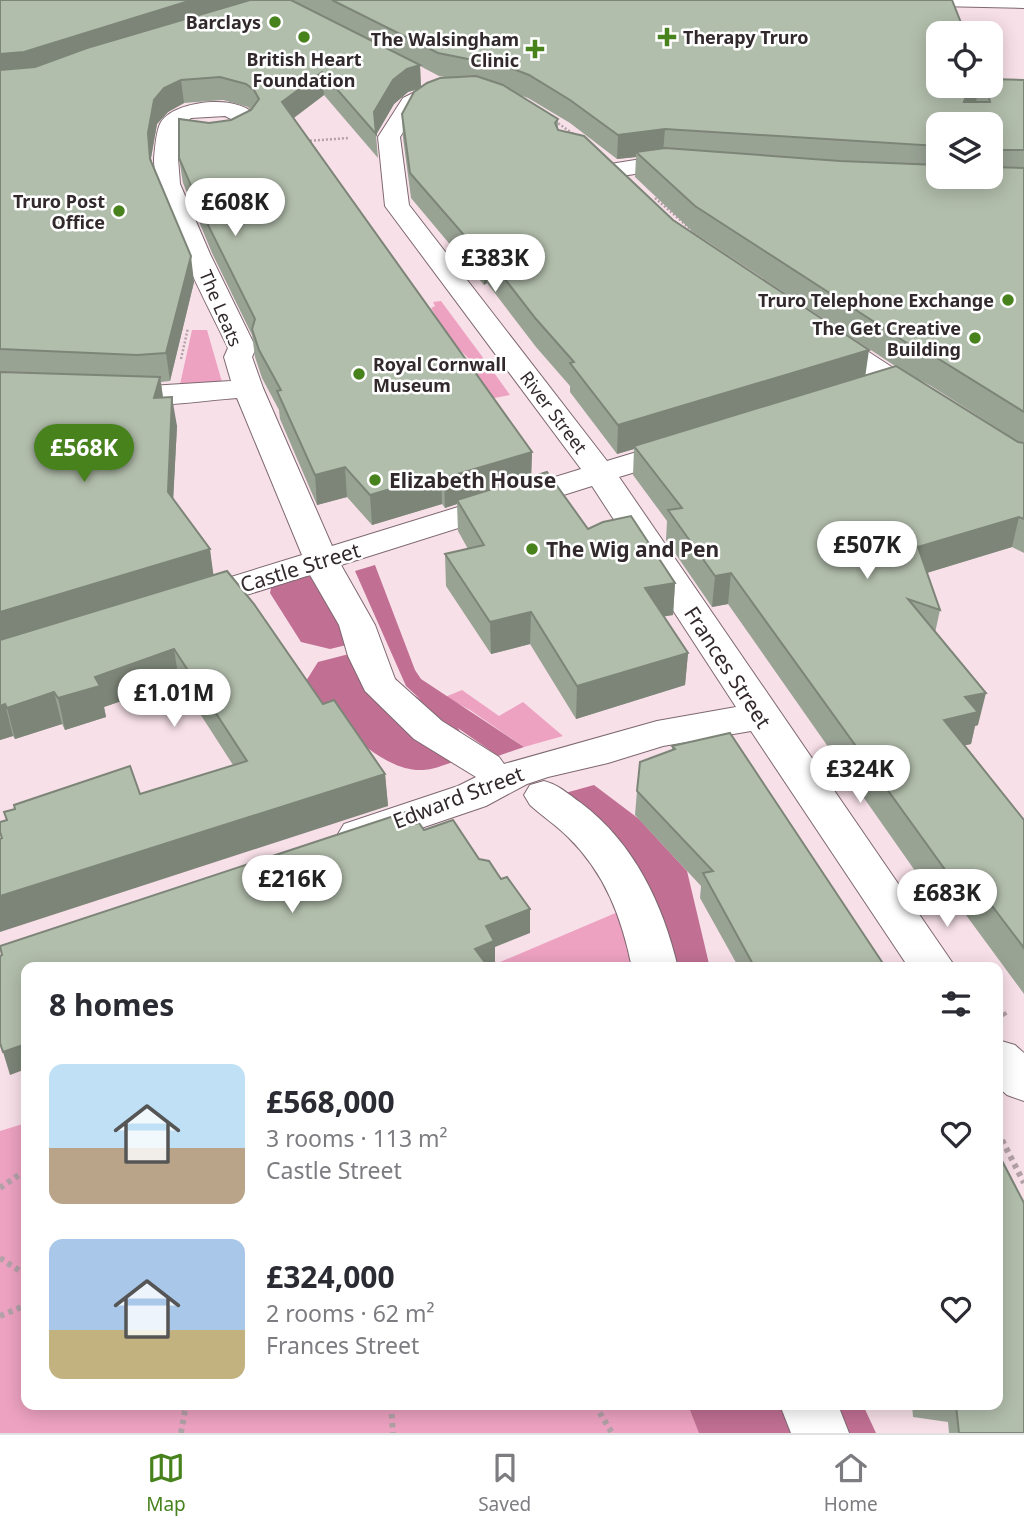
<!DOCTYPE html>
<meta charset="utf-8">
<style>
:root{--surface:#fff;--page:#f7f7f7;--text:#2b2b33;--muted:#7c7c81;--line:#e1e1e2;--accent:#47821d}
body{margin:0;font-family:"Noto Sans",sans-serif;background:var(--page);color:var(--text);height:100vh;display:flex;flex-direction:column;font-size:26px;white-space:nowrap}
*{box-sizing:border-box;margin:0}
p{font-size:23px;color:var(--muted)}
.icon{flex:none;width:38px;height:38px;fill:none;stroke:currentColor;stroke-width:2;stroke-linecap:round;stroke-linejoin:round}
.map{position:relative;flex:1;overflow:hidden}
.side{position:absolute;left:21px;top:962px;width:982px;height:448px;display:flex;flex-direction:column;background:var(--surface);border-radius:14px;box-shadow:0 4px 18px #0003}
.side>*{flex:none}
.tools{position:absolute;left:926px;top:21px;display:grid;gap:14px}
.tools a{display:grid;place-items:center;width:77px;height:77px;border-radius:14px;background:var(--surface);box-shadow:0 4px 18px #0003;font-size:35px}
.price{position:absolute;translate:-50% -60px;padding:0 16px;border-radius:24px;background:#fff;color:#222;font-size:23px;line-height:46px;filter:drop-shadow(0 2px 4px #0008)}
.price::after{content:'';position:absolute;left:50%;top:42px;width:21px;height:16px;margin-left:-10px;background:inherit;clip-path:polygon(0 0,100% 0,50% 100%)}
.price.on{background:var(--accent);color:#fff}
ul{padding:0;list-style:none}
li{display:flex;align-items:center;gap:21px;height:175px;padding:0 28px}
li span{display:grid;place-items:center;flex:none;width:196px;height:140px;border-radius:14px;color:#555}
li>.icon{margin-inline-start:auto}
span .icon{width:84px;height:84px;fill:#fffc;stroke-width:1}
li b{font-size:30px}
h2{display:flex;justify-content:space-between;align-items:center;height:84px;padding:0 28px;font-size:30px}
.menu{display:flex;justify-content:space-around;align-items:center;height:98px;border-top:2px solid var(--line);background:var(--surface);font-size:19px;color:var(--muted)}
.menu a{display:grid;justify-items:center;gap:4px}
.menu .on{color:var(--accent)}
.map>svg:first-child{display:block}
.green{fill:#eda2c1}
.water{fill:#c17093}
.lines{fill:none;stroke-linecap:round;stroke-linejoin:round}
.river{fill:#c17093;fill-rule:evenodd}
.minor-casing{stroke:#7e6871;stroke-width:2}
.path-far1{stroke:#b3a1a8;stroke-width:2.5;stroke-dasharray:2 2;stroke-linecap:butt}
.path{stroke:#b3a1a8;stroke-width:6;stroke-dasharray:4.5 4.5;stroke-linecap:butt}
.minor{fill:#fff;fill-rule:evenodd}
.wall{fill:#99a394;fill-rule:evenodd}
.shaded-wall{fill:#7d8578}
.building{fill:#b2beac;stroke:#7d8578;stroke-width:2;fill-rule:evenodd}
.poi-dot{fill:#47821d;stroke:#fff;stroke-width:2.5}
.labels{text-anchor:middle;dominant-baseline:central;stroke-width:5;stroke-linejoin:round;paint-order:stroke}
.far-poi-label{font-size:18px;font-weight:bold;fill:#32292c;stroke:#fff;text-anchor:end}
.far-street-label{font-size:18px;fill:#32292c;stroke:#fff}
.poi-label{font-size:21px;font-weight:bold;fill:#32292c;stroke:#fff;text-anchor:start}
.street-label{font-size:21px;fill:#32292c;stroke:#fff}
</style>
<div class="map">
<svg width="1024" height="1433" viewBox="0 0 1024 1433">
<rect width="100%" height="100%" fill="#f8e0e9"/>
<g class="green">
<polygon points="441,301 484,359 469,359 452,342 431,308 435,306 433,302"/>
<polygon points="192,330 207,330 222,382 179,389"/>
<polygon points="487,363 510,395 484,400 466,371 481,368 479,365"/>
<polygon points="462,690 499,716 523,702 563,736 524,747 470,710 445,697"/>
<polygon points="646,900 671,968 486,968"/>
<polygon points="26,1123 26,1405 825,1405 838,1433 0,1433 0,1131"/>
</g>
<g class="water">
<polygon points="375,565 415,670 421,679 524,747 498,756 432,710 406,686 355,571"/>
<polygon points="594,785 639,819 687,871 710,968 671,968 558,795"/>
<polygon points="825,1405 863,1405 876,1433 838,1433"/>
</g>
<g class="lines">
<g class="river">
<polygon points="312,559 341,566 352,583 352,593 372,624 359,642 330,649 301,642 270,593 272,583 283,566"/>
<path d="M349,654L380,662L408,691L453,720L466,741L453,762C444,765 432,770 422,770C379,772 327,713 306,681L318,662Z"/>
<polygon points="688,1405 822,1405 833,1433 699,1433"/>
</g>
<defs>
<g id="minor">
<polygon points="928,0 1024,0 1024,8 937,6"/>
<path d="M446,87L454,88L457,93L454,98L419,107L400,137L409,205L607,461L683,438L694,440L699,447L694,454L619,477L956,968H909L751,731L663,746L608,763L548,777L527,784L486,806L374,844L359,849L344,844L338,834L344,824L458,786L476,777L414,739L365,691L348,656L339,625L310,575L189,613L176,610L171,602L176,594L302,555L237,398C196,401 141,411 101,401L96,395L101,389L231,381L224,357L228,348C207,303 153,205 154,158C155,149 156,130 161,122C176,98 253,92 259,124C242,149 206,147 180,140L178,158L180,184L210,254L256,348L252,357L263,388L332,546L581,469L385,206L378,137L403,98L415,92ZM225,116L237,122C221,135 200,134 182,126L191,118ZM592,486L736,707L657,721L504,764L499,757L442,721L395,679L375,625L341,565Z"/>
<path d="M654,157L694,159L698,164L694,169C681,172 668,170 654,171C638,172 620,179 604,175L600,170L604,165Z"/>
<polygon points="822,326 832,328 904,375 934,390 938,396 934,402 923,405 912,402 884,387 812,340 808,334 812,328"/>
<path d="M544,781C559,785 568,794 581,803C634,843 663,904 678,968H632C622,918 605,873 568,837C556,825 542,816 530,805L524,795L530,785Z"/>
<polygon points="998,1040 1015,1045 1024,1053 1024,1101 1007,1095 998,1087"/>
<polygon points="780,1405 838,1405 849,1433 791,1433"/>
</g>
</defs>
<use href="#minor" class="minor-casing"/>
<g class="path-far1">
<polyline points="555,121 576,136"/>
<polyline points="306,141 349,138"/>
<polyline points="655,198 704,241"/>
<polyline points="181,359 188,328"/>
</g>
<g class="path">
<polyline points="998,1005 1005,1016"/>
<polyline points="998,1132 1024,1183"/>
<polyline points="0,1188 26,1170"/>
<polyline points="0,1258 26,1275"/>
<polyline points="0,1316 26,1305"/>
<polyline points="391,1405 393,1433"/>
<polyline points="595,1405 612,1433"/>
<polyline points="181,1433 186,1405"/>
</g>
<use href="#minor" class="minor"/>
</g>
<g class="wall">
<path d="M0,0L364,37L292,0H952L938,86L1024,80V553L1012,547L927,573L940,610L935,633L978,725L975,726L971,744L965,745L1024,820V994L963,911L946,915L728,604L712,607L666,540L667,521L633,475L634,449L617,454L570,392V386L536,347L487,283L484,285L411,198L403,138L402,114L419,89L408,92L394,104L376,135L378,158L324,95L294,118L532,452L531,477L588,529L675,583L673,615L664,616L688,653L685,685L576,719L530,644L491,654L446,586L445,554L468,549L458,531L457,504L445,508L442,504L372,525L347,497L317,505L280,419L279,410L262,378L255,357L252,335L212,253L183,183L179,158L209,123L231,120L251,110L248,107L223,100L184,103L168,112L157,124L151,158L152,164L194,282L170,381L161,382L163,398L177,426L173,499L214,575L323,704L385,774L388,806L1,839L0,822L6,820L4,812L140,794L233,765L179,681L104,707L106,717L65,730L62,724L15,739L13,736L0,740ZM420,66L439,76L450,78L421,87ZM517,94L528,98L570,123L617,159L636,157L635,177L693,232L895,366L865,375L673,220L558,130V119ZM938,124H990V177H938ZM918,379L931,386L1019,442Z"/>
<polygon points="672,746 886,968 739,968 700,898 701,886 635,815 637,791 672,751"/>
<polygon points="912,1405 998,1405 1024,1433 949,1433 948,1422 913,1417"/>
</g>
<g class="shaded-wall">
<polygon points="192,0 259,0 0,77 0,54"/>
<polygon points="420,65 421,88 408,92 394,104 376,135 374,112 393,80 407,69"/>
<polygon points="322,72 324,95 284,125 282,102"/>
<polygon points="181,80 184,103 168,112 157,124 151,158 153,184 150,159 148,133 154,100 164,88"/>
<polygon points="978,90 974,113 961,124 967,93"/>
<polygon points="665,129 663,153 636,152 636,157 617,159 618,135"/>
<polygon points="191,256 194,282 170,381 166,353"/>
<polygon points="487,256 487,283 484,285 484,258"/>
<polygon points="869,350 865,378 634,446 634,449 617,454 618,425"/>
<polygon points="160,377 164,405 154,398"/>
<polygon points="172,397 177,426 172,522 168,492"/>
<polygon points="532,452 531,481 457,500 457,504 445,508 444,478"/>
<polygon points="345,467 347,497 317,505 315,475"/>
<polygon points="441,474 442,504 372,525 370,495"/>
<polygon points="1019,517 1012,547 913,577 918,547"/>
<polygon points="210,549 214,579 0,645 0,612"/>
<polygon points="731,573 728,604 712,607 715,576"/>
<polygon points="675,583 673,615 643,620 645,588"/>
<polygon points="531,612 530,644 491,654 490,622"/>
<polygon points="174,649 179,681 104,707 106,717 65,730 58,698 95,677"/>
<polygon points="688,653 685,685 576,719 577,686"/>
<polygon points="54,692 62,724 15,739 7,708"/>
<polygon points="986,693 978,725 975,726 971,744 937,752 944,720 965,697"/>
<polygon points="5,704 13,736 0,740 0,706"/>
<polygon points="385,774 388,806 0,932 0,896"/>
<polygon points="971,878 963,911 946,915 954,882"/>
<polygon points="530,909 530,933 495,947 495,964 486,968 475,949 486,926"/>
<polygon points="26,1044 26,1069 10,1075 3,1052"/>
</g>
<g class="building">
<polygon points="0,0 192,0 24,52 0,54"/>
<polygon points="250,0 291,0 420,65 407,69 393,80 374,112 376,134 322,72 282,102 532,452 444,478 441,474 370,495 345,467 315,475 277,391 281,390 259,350 252,329 255,319 209,227 179,158 179,119 209,123 231,120 251,110 259,99 254,90 246,84 220,77 181,80 164,88 154,100 148,133 150,159 191,256 166,353 137,355 0,349 0,70 35,67 87,48"/>
<path d="M332,0H952L965,33H938V86H990V79L1024,80V150H990V124H938V146L665,129L618,135L570,100L529,75L508,67L438,53ZM978,90L988,93L990,102H964L967,93Z"/>
<polygon points="476,76 503,85 558,119 555,123 558,130 584,136 673,220 869,350 618,425 570,363 574,362 536,319 487,256 484,258 410,173 402,114 414,92 427,83 440,78"/>
<polygon points="665,148 840,161 938,165 938,177 990,177 990,167 1024,168 1024,412 937,358 910,345 695,206 636,152"/>
<polygon points="896,366 1018,442 1024,443 1024,519 1019,517 918,547 940,610 908,599 986,693 965,697 978,712 944,720 1024,820 1024,948 971,878 954,882 731,573 715,576 668,510 682,508 634,446"/>
<polygon points="0,372 160,377 154,398 172,397 168,492 210,549 0,612"/>
<polygon points="547,472 588,529 603,522 631,516 675,583 645,588 688,653 577,686 531,612 490,622 445,554 484,545 457,500"/>
<polygon points="227,571 254,604 323,704 334,700 385,774 0,896 0,839 2,838 0,832 0,822 7,820 4,812 15,809 14,805 130,766 140,794 247,761 174,649 95,677 100,686 58,698 54,692 7,708 5,704 0,706 0,640"/>
<polygon points="730,733 886,968 755,968 703,873 713,871 637,791 640,762 675,749 672,746"/>
<polygon points="406,812 414,824 419,823 424,830 453,820 479,859 489,861 501,879 507,877 530,909 486,926 494,941 475,949 489,968 292,968 291,966 285,968 26,968 26,1044 3,1052 0,1043 0,956 2,955 0,946"/>
<polygon points="998,1153 1024,1203 1024,1433 959,1433 956,1405 998,1405"/>
</g>
<g class="poi-dot">
<circle cx="275" cy="22" r="7"/>
<circle cx="304" cy="37" r="7"/>
<path d="M663.5 26.5h7v7h7v7h-7v7h-7v-7h-7v-7h7z"/>
<path d="M531.5 38.5h7v7h7v7h-7v7h-7v-7h-7v-7h7z"/>
<circle cx="119" cy="211" r="7"/>
<circle cx="1008" cy="300" r="7"/>
<circle cx="975" cy="338" r="7"/>
<circle cx="359" cy="374" r="7"/>
<circle cx="375" cy="480" r="7"/>
<circle cx="532" cy="549" r="7"/>
</g>
<g class="labels">
<g class="far-poi-label">
<text x="261" y="22">Barclays</text>
<text x="683" y="37" text-anchor="start">Therapy Truro</text>
<text x="519" y="39">The Walsingham<tspan x="519" dy="21">Clinic</tspan></text>
<text x="304" y="59" text-anchor="middle">British Heart<tspan x="304" dy="21">Foundation</tspan></text>
<text x="105" y="201">Truro Post<tspan x="105" dy="21">Office</tspan></text>
<text x="994" y="300">Truro Telephone Exchange</text>
<text x="961" y="328">The Get Creative<tspan x="961" dy="21">Building</tspan></text>
<text x="373" y="364" text-anchor="start">Royal Cornwall<tspan x="373" dy="21">Museum</tspan></text>
</g>
<g class="far-street-label">
<text transform="translate(221 308) rotate(67)">The Leats</text>
<text transform="translate(554 412) rotate(53)">River Street</text>
</g>
<g class="poi-label">
<text x="389" y="480">Elizabeth House</text>
<text x="546" y="549">The Wig and Pen</text>
</g>
<g class="street-label">
<text transform="translate(300 567) rotate(-17)">Castle Street</text>
<text transform="translate(728 667) rotate(57)">Frances Street</text>
<text transform="translate(458 797) rotate(-21)">Edward Street</text>
</g>
</g>
</svg>
<div class="tools">
<a><svg class="icon" aria-label="locate" viewBox="0 0 24 24"><circle cx="12" cy="12" r="6"/><path d="M12 2v4M12 18v4M2 12h4M18 12h4"/></svg></a>
<a><svg class="icon" aria-label="layers" viewBox="0 0 24 24"><path d="M12 4l9 5-9 5-9-5zM3 14l9 5 9-5"/></svg></a>
</div>
<b class="price" style="left:235px;top:238px">£608K</b>
<b class="price" style="left:495px;top:294px">£383K</b>
<b class="price on" style="left:84px;top:484px">£568K</b>
<b class="price" style="left:867px;top:581px">£507K</b>
<b class="price" style="left:174px;top:729px">£1.01M</b>
<b class="price" style="left:860px;top:805px">£324K</b>
<b class="price" style="left:292px;top:915px">£216K</b>
<b class="price" style="left:947px;top:929px">£683K</b>
<section class="side">
<h2>8 homes<svg class="icon" aria-label="filters" viewBox="0 0 24 24"><path d="M4 7h16M4 17h16"/><circle cx="9" cy="7" r="2"/><circle cx="15" cy="17" r="2"/></svg></h2>
<ul>
<li><span style="background:linear-gradient(#bfe0f5 60%,#b9a48a 0)"><svg class="icon" aria-label="home" viewBox="0 0 24 24"><path d="M3 11l9-7 9 7M6 9v11h12V9"/></svg></span><div><b>£568,000</b><p>3 rooms · 113 m²</p><p>Castle Street</p></div><svg class="icon" aria-label="heart" viewBox="0 0 24 24"><path d="M12 20l-8-8c-3-5 5-10 8-4 3-6 11-1 8 4z"/></svg></li>
<li><span style="background:linear-gradient(#a9c7e8 65%,#c2b280 0)"><svg class="icon" aria-label="home" viewBox="0 0 24 24"><path d="M3 11l9-7 9 7M6 9v11h12V9"/></svg></span><div><b>£324,000</b><p>2 rooms · 62 m²</p><p>Frances Street</p></div><svg class="icon" aria-label="heart" viewBox="0 0 24 24"><path d="M12 20l-8-8c-3-5 5-10 8-4 3-6 11-1 8 4z"/></svg></li>
</ul>
</section>
</div>
<nav class="menu">
<a class="on"><svg class="icon" aria-label="map" viewBox="0 0 24 24"><path d="M3 6l6-2 6 2 6-2v14l-6 2-6-2-6 2zM9 4v14M15 6v14"/></svg>Map</a>
<a><svg class="icon" aria-label="saved" viewBox="0 0 24 24"><path d="M7 4h10v16l-5-4-5 4z"/></svg>Saved</a>
<a><svg class="icon" aria-label="home" viewBox="0 0 24 24"><path d="M3 11l9-7 9 7M6 9v11h12V9"/></svg>Home</a>
</nav>
